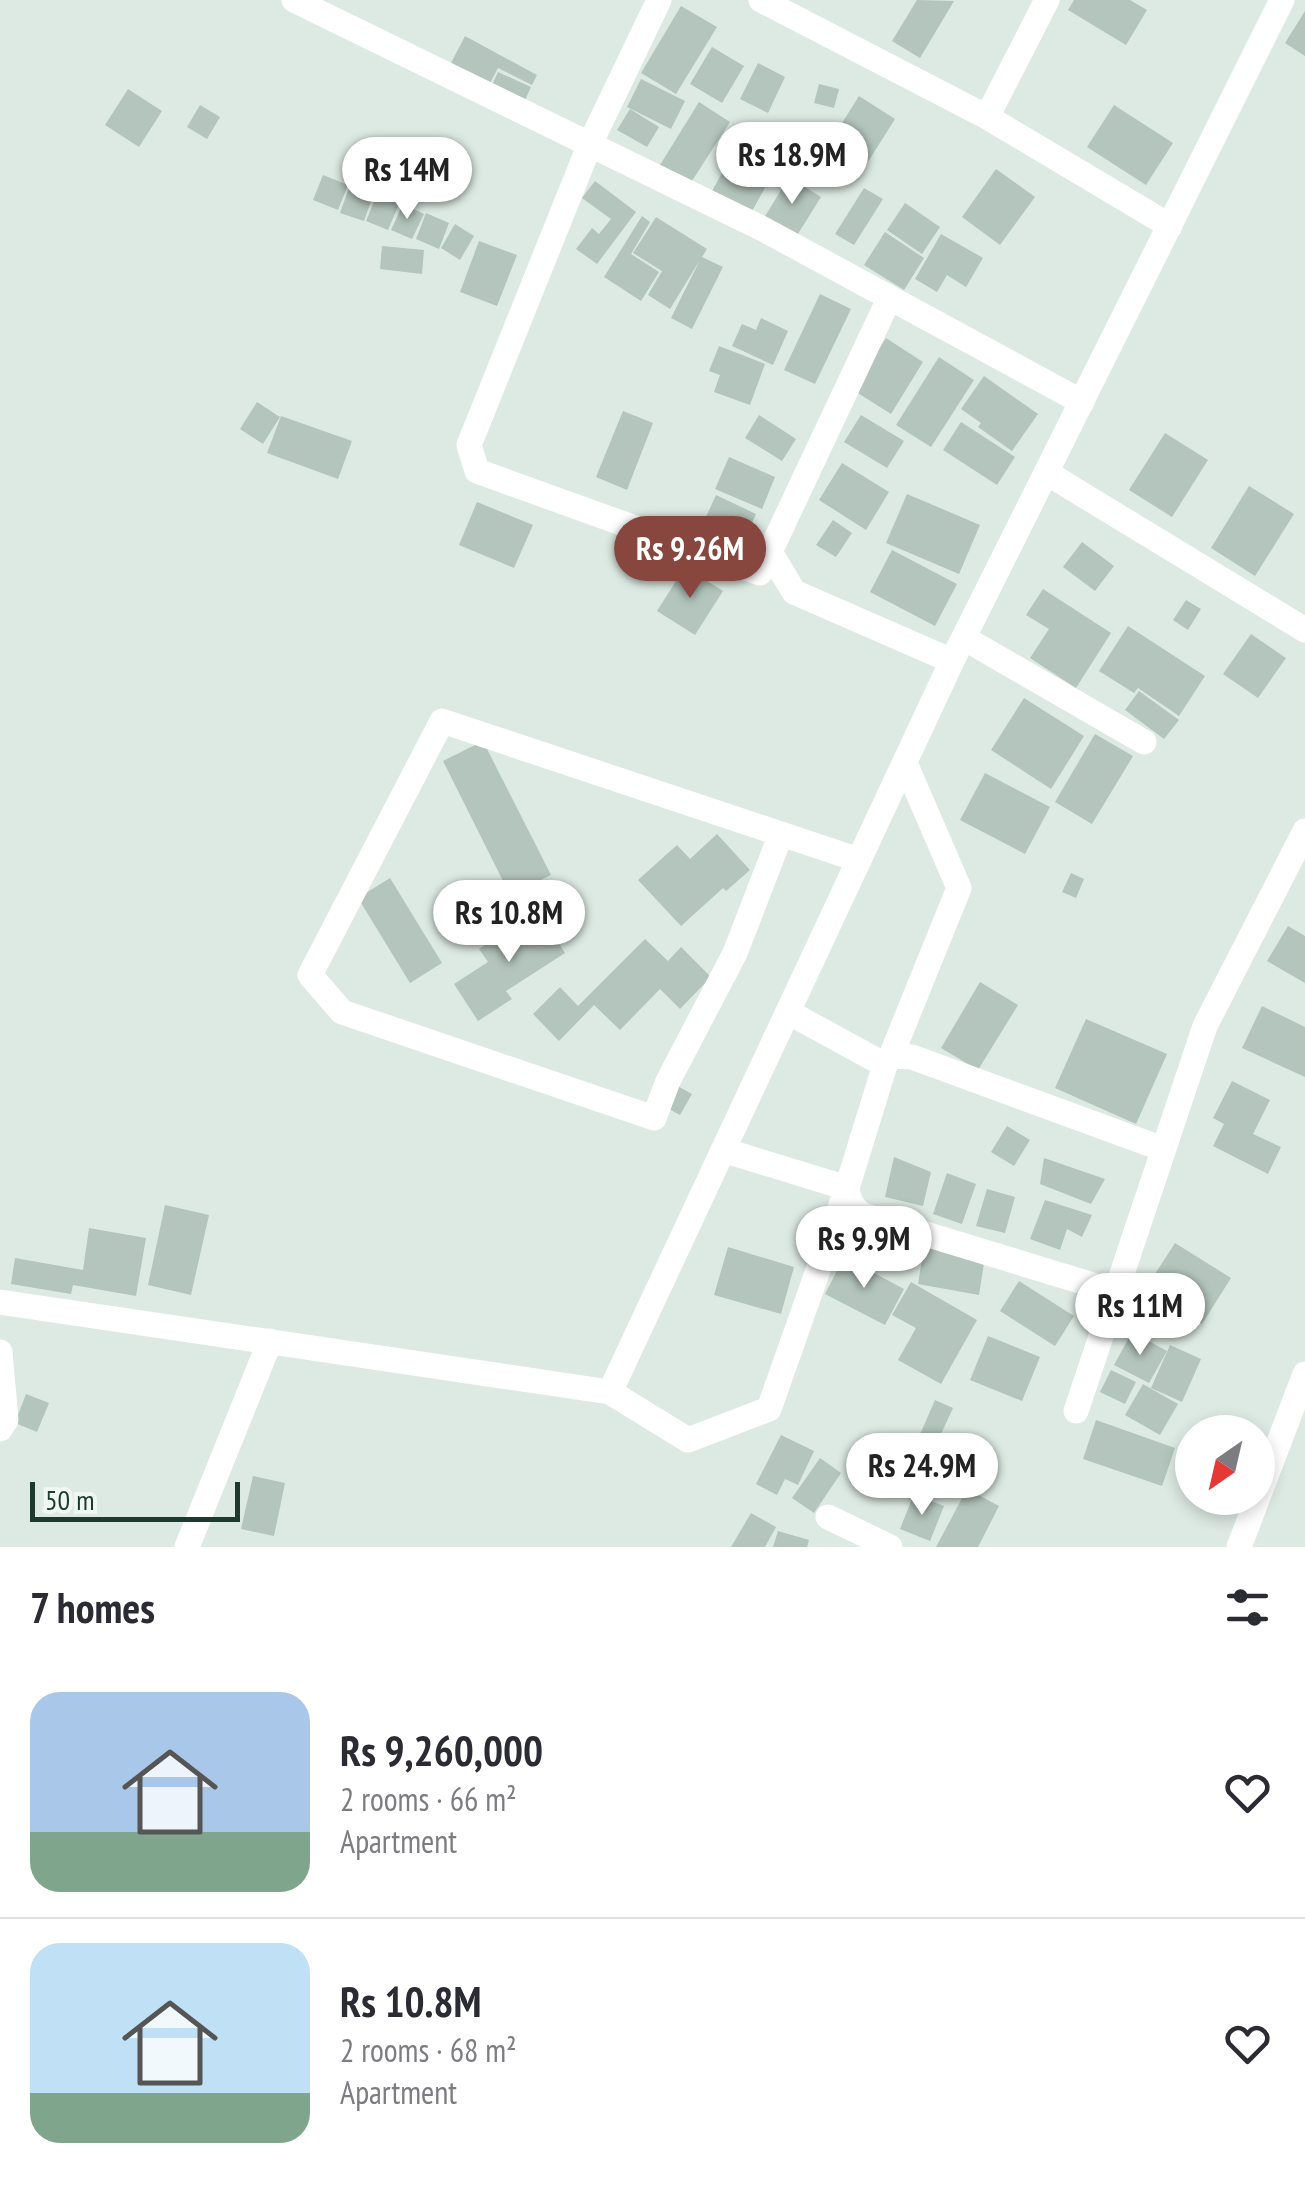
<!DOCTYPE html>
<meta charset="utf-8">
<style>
:root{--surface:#fff;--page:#f7f7f7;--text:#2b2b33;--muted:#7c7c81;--line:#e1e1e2;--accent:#88473e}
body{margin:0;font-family:"PT Sans Narrow",sans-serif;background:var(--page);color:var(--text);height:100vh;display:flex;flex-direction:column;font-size:38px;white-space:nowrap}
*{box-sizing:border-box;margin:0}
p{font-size:32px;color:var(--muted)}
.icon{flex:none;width:55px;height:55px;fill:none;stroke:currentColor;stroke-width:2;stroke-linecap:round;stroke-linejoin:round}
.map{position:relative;height:1547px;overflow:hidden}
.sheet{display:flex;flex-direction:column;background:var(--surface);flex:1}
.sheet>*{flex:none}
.needle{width:65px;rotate:214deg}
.buttons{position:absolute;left:1175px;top:1415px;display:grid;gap:20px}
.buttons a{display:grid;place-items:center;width:100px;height:100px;border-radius:50%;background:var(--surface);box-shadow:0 5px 15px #0003;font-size:50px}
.scale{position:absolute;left:30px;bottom:25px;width:210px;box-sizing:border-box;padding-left:10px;border:5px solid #1e3a30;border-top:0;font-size:28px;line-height:35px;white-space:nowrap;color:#1e3a30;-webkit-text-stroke:8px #eef7f1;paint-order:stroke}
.price{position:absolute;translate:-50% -85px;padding:0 22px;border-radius:35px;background:#fff;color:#222;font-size:32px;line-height:65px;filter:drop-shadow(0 2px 5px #0008)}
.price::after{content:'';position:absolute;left:50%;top:60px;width:30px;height:22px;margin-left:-15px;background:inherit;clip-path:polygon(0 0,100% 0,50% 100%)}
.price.on{background:var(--accent);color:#fff}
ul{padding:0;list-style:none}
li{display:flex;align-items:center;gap:30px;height:250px;padding:0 30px}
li+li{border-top:2px solid var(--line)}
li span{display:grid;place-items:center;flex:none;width:280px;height:200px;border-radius:30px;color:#555}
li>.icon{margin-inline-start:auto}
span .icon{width:120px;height:120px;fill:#fffc;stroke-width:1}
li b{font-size:42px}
h2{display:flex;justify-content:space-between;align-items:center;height:120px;padding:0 30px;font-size:42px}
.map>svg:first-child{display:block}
.building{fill:#b3c5bc}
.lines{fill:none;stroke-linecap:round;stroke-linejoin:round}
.minor{stroke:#fff;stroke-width:25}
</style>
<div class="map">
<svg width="1305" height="1547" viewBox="0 0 1305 1547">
<rect width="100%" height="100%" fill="#ddeae3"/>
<g class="building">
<polygon points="917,0 954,1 920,58 892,41"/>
<polygon points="1074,0 1130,0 1147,10 1126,45 1068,10"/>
<polygon points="681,6 717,27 676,94 641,73"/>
<polygon points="1305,11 1305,56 1285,43"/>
<polygon points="465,36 537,75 532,85 498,68 489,85 450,65"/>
<polygon points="712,47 744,66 722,103 690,84"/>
<polygon points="758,63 785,77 768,113 740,99"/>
<polygon points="498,72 531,87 525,100 492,85"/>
<polygon points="641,79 685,101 671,129 627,107"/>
<polygon points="819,84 839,89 834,108 814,103"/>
<polygon points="128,89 162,111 139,147 105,125"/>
<polygon points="859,96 895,119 859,176 823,153"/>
<polygon points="699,102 730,122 690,184 660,165"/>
<polygon points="200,105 220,117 207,139 187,127"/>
<polygon points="1114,105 1173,143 1146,185 1087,147"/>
<polygon points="630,109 659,127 647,147 617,130"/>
<polygon points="738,144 777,166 751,213 712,191"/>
<polygon points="996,169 1035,197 1000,245 962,217"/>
<polygon points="323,175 348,185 338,210 313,200"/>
<polygon points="789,177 821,197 796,237 764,218"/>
<polygon points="595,181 636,212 597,264 576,249 592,228 599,234 611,219 582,198"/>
<polygon points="350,185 374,193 364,221 340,213"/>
<polygon points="864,188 883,199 854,245 835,234"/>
<polygon points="377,194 399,204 388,230 366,221"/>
<polygon points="905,203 940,227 922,254 887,230"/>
<polygon points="403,204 424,214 412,239 391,230"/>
<polygon points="426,213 449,223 439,249 416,239"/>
<polygon points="642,216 650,222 631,254 659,272 641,301 604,277"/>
<polygon points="656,217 707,249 702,257 723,267 692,329 671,318 700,260 670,309 648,295 662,271 633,253"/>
<polygon points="455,224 474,236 460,260 441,248"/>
<polygon points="885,232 924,258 904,290 864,265"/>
<polygon points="941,234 983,258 966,287 947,275 937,292 915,279"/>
<polygon points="479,241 517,255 497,306 460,292"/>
<polygon points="382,246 424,250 422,274 380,269"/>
<polygon points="820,294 851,309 815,384 784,370"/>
<polygon points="761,318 788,331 773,365 732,346 742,324 756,330"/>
<polygon points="886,338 923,362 891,414 853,390"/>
<polygon points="719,346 765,364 750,405 714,392 720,375 709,371"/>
<polygon points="939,357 974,380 931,447 896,425"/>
<polygon points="984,376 1038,414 1012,451 978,427 981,423 961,409"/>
<polygon points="257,402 280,417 263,444 240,429"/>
<polygon points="623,411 653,423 627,490 596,477"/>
<polygon points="759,415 796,439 782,461 745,438"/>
<polygon points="861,415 904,441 887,468 844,442"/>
<polygon points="281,416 352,441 338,479 267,453"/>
<polygon points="961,422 1015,457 997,485 943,450"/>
<polygon points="1165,433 1208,460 1172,517 1129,490"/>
<polygon points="729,457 775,477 762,509 715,489"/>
<polygon points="842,463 889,492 866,530 819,500"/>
<polygon points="1249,486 1294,514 1255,576 1211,548"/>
<polygon points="907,494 980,525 959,574 886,543"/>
<polygon points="716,495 756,514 740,549 700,530"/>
<polygon points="477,502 533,525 514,568 459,545"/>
<polygon points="833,520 852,533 836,557 816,545"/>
<polygon points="1082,542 1114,566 1095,591 1063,567"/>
<polygon points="892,550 957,584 935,626 870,592"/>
<polygon points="685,567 723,591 695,635 657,611"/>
<polygon points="1043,589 1111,633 1076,688 1030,658 1049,629 1026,615"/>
<polygon points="1186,600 1201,609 1188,630 1173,620"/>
<polygon points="1128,626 1205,676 1179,716 1138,688 1134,693 1099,671"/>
<polygon points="1251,634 1286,658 1258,698 1223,674"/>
<polygon points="1139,691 1179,720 1164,739 1125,710"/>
<polygon points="1024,698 1084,736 1051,789 991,750"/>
<polygon points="1095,734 1133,756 1092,824 1055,802"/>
<polygon points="483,741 551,875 510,895 443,761"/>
<polygon points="985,773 1050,807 1025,854 960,820"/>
<polygon points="717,834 750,870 726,891 723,888 681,926 638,880 677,845 690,859"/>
<polygon points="1071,873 1084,879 1076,898 1062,892"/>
<polygon points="390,878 442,963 410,983 358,898"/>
<polygon points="538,911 565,953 506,991 512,999 478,1021 454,984 488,962 479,949"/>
<polygon points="1288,926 1305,936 1305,983 1267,961"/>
<polygon points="645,939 668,961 681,947 711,977 680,1009 660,989 620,1030 594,1005 559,1041 533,1014 560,987 578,1006"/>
<polygon points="980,982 1018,1005 978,1070 941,1048"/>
<polygon points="1262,1006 1305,1027 1305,1077 1242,1048"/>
<polygon points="1086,1019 1167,1054 1136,1124 1055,1088"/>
<polygon points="1232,1081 1270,1100 1253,1134 1281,1147 1268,1174 1213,1146 1224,1124 1213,1118"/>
<polygon points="672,1083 692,1094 680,1115 660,1104"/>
<polygon points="1007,1126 1030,1140 1014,1166 991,1152"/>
<polygon points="894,1157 931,1172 923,1206 885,1197"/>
<polygon points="1044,1158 1105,1179 1091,1204 1040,1184"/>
<polygon points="947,1173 976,1184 962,1224 933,1214"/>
<polygon points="987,1189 1015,1197 1005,1233 976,1226"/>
<polygon points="1045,1200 1092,1215 1082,1237 1067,1229 1060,1250 1030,1239"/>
<polygon points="165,1205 209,1215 191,1295 148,1285"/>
<polygon points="89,1228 146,1238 136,1296 73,1285 71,1294 11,1284 15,1258 83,1270"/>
<polygon points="1175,1243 1231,1278 1202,1324 1146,1288"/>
<polygon points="728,1247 794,1267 781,1314 714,1295"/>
<polygon points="924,1247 985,1257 979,1295 918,1284"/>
<polygon points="844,1257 904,1289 885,1325 825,1294"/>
<polygon points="1019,1281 1074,1316 1055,1346 1000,1311"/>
<polygon points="911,1282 977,1320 941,1384 898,1360 916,1328 892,1315"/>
<polygon points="1132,1332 1167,1351 1149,1383 1114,1365"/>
<polygon points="988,1336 1040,1357 1022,1401 970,1380"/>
<polygon points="1170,1345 1201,1359 1182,1402 1151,1388"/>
<polygon points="1111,1370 1136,1382 1125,1404 1100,1392"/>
<polygon points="1143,1384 1178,1404 1160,1435 1125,1415"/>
<polygon points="26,1394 49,1403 37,1432 15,1423"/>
<polygon points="935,1400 953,1408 935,1447 918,1439"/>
<polygon points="1096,1420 1175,1448 1162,1486 1083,1459"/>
<polygon points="781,1435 814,1451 798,1485 785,1479 777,1495 756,1484"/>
<polygon points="820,1458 841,1473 814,1513 792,1498"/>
<polygon points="253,1476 285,1483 274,1536 241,1529"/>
<polygon points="967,1489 999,1506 978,1547 936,1547"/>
<polygon points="914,1494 944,1506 930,1541 900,1529"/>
<polygon points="751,1513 776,1527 765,1547 731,1547"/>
<polygon points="778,1531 809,1540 807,1547 773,1547"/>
</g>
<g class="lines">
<g class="minor">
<polyline points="294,0 763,229 1082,402"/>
<polyline points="659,0 590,144 469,445 477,471 760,573 889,299"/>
<polyline points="761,0 987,117 1170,226"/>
<polyline points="987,117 1047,0"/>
<polyline points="1047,473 1305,630"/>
<polyline points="770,552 794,592 952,661"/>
<polyline points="964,638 1144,742"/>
<polyline points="781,834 735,953 668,1081 654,1118 342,1012 310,975 442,721 859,860"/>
<polyline points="788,1012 885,1065"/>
<polyline points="891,1056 959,888 905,763"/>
<path d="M1116,1292L863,1215C852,1207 849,1201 847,1188L885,1065L891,1056L912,1057L1163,1149"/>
<polyline points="0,1302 610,1392 952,661 1282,0"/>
<polyline points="0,1352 6,1420 0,1429"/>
<polyline points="610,1392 688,1440 769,1409 847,1188 723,1150"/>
<polyline points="1076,1411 1205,1026 1305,831"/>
<polyline points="828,1517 890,1547"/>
<polyline points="187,1547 270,1341"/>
<polyline points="1239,1547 1305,1374"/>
</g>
</g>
</svg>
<div class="buttons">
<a><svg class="needle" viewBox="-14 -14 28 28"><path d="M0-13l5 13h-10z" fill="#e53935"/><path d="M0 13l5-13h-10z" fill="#7c7c81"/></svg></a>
</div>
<div class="scale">50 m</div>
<b class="price" style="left:792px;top:207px">Rs 18.9M</b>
<b class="price" style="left:407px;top:222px">Rs 14M</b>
<b class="price on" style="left:690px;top:601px">Rs 9.26M</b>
<b class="price" style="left:509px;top:965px">Rs 10.8M</b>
<b class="price" style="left:864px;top:1291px">Rs 9.9M</b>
<b class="price" style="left:1140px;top:1358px">Rs 11M</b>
<b class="price" style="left:922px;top:1518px">Rs 24.9M</b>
</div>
<section class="sheet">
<h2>7 homes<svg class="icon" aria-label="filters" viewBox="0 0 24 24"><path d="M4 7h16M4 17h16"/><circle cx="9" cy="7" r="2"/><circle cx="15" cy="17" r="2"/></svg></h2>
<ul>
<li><span style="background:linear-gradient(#a9c7e8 70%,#7fa58c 0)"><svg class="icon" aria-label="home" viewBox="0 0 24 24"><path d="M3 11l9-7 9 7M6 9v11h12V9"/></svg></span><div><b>Rs 9,260,000</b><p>2 rooms · 66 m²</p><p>Apartment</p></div><svg class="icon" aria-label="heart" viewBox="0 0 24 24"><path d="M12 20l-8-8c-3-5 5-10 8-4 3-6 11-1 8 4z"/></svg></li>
<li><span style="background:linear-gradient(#bfe0f5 75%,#7fa58c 0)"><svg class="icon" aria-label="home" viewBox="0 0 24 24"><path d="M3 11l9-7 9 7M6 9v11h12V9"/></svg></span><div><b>Rs 10.8M</b><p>2 rooms · 68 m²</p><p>Apartment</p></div><svg class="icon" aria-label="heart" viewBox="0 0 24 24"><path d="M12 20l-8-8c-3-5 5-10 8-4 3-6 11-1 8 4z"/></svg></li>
</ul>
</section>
